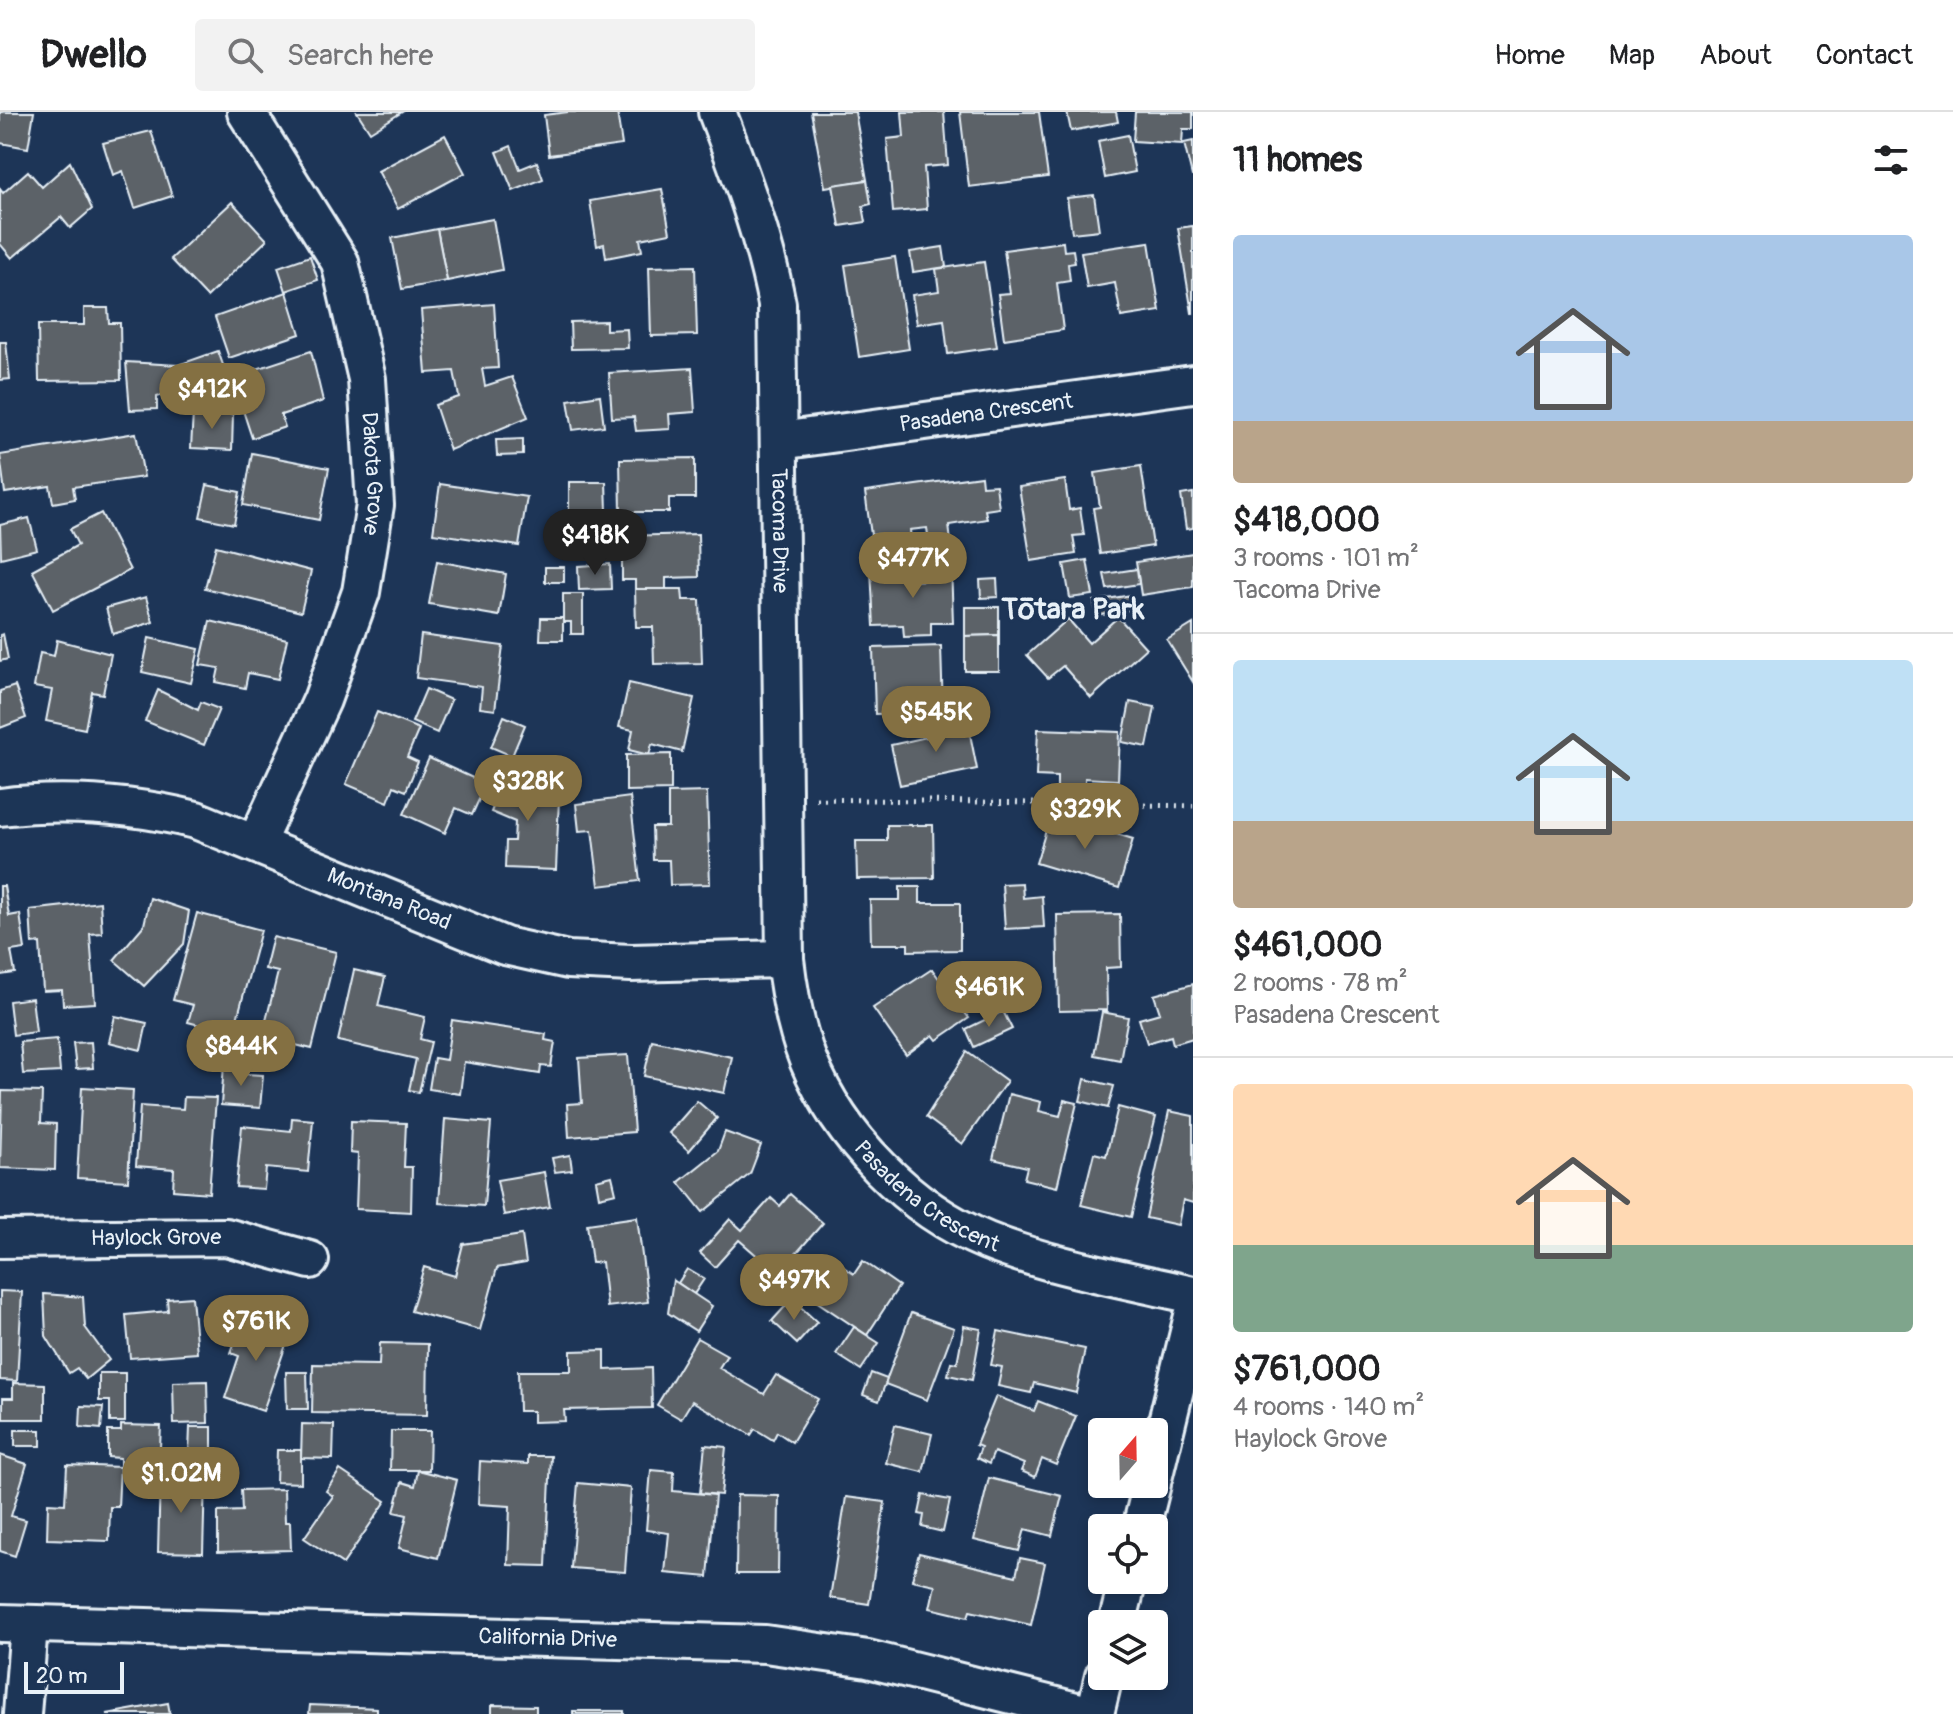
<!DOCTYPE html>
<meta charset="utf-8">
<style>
:root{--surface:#fff;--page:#f2f2f2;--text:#202124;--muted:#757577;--line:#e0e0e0;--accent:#847042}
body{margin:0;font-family:Pangolin,sans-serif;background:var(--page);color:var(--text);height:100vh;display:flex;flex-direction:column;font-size:30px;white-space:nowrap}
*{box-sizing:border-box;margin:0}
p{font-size:26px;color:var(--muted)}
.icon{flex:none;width:44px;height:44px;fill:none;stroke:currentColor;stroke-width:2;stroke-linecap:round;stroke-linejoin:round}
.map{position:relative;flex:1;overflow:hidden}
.panel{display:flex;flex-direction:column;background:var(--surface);width:760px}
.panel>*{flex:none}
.needle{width:52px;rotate:20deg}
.fabs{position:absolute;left:1088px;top:1306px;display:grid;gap:16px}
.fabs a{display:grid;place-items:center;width:80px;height:80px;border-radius:8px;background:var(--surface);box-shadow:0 4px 12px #0003;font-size:40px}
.scale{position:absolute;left:24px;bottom:20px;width:100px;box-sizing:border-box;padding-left:8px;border:4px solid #e8f1f8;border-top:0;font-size:22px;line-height:28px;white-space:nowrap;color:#e8f1f8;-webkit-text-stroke:6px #1d3557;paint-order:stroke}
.price{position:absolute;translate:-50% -68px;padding:0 18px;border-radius:28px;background:var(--accent);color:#fff;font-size:26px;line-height:52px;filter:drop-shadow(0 2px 4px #0008)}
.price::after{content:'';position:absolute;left:50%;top:48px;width:24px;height:18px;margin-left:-12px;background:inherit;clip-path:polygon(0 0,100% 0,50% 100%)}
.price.active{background:#222;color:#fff}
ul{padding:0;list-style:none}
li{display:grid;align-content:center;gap:16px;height:424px;padding:0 40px}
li+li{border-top:2px solid var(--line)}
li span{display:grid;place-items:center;height:248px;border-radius:8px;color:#555}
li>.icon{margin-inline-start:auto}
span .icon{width:144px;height:144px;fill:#fffc;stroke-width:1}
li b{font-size:34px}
h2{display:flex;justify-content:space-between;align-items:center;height:96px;padding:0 40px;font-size:34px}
header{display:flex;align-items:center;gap:48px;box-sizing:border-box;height:112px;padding:0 40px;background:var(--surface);border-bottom:2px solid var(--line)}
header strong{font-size:38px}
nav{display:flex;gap:44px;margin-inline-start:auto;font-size:28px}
.search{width:560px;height:72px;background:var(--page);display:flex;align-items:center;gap:20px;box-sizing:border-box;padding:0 28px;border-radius:8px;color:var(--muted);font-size:30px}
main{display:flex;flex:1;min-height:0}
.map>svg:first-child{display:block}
.building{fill:#5c6268;stroke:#e8f1f8;stroke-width:2}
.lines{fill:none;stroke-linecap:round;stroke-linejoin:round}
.minor-casing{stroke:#e8f1f8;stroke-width:42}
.path{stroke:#e8f1f8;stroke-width:5;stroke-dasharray:2 6;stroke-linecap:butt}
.minor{stroke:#1d3557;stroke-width:36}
.labels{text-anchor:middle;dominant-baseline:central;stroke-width:6;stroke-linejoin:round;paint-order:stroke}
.street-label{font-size:22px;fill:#e8f1f8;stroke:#1d3557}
.district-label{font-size:30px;font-weight:bold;fill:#e8f1f8;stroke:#1d3557}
</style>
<header>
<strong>Dwello</strong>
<div class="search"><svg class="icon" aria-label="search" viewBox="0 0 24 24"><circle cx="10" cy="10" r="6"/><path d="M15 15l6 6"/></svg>Search here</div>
<nav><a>Home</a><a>Map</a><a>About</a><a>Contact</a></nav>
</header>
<main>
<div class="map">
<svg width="1193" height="1602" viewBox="0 0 1193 1602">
<rect width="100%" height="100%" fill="#1d3557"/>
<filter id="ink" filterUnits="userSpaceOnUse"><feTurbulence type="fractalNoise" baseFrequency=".0125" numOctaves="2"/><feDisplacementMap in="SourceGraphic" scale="16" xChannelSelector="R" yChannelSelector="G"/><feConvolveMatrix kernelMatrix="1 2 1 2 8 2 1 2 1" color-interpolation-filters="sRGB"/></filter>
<g filter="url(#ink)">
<g class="building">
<polygon points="0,0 34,0 28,36 0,31"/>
<polygon points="357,0 402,0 370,20"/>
<polygon points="568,0 617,0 622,33 549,43 544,3"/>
<polygon points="811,0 855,0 867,68 825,75"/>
<polygon points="902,0 944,0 948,53 924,55 927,97 893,100 887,27 904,25"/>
<polygon points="960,0 1039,0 1048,65 969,75"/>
<polygon points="1067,0 1116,0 1118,10 1071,19"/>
<polygon points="1135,0 1193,0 1193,17 1183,17 1182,32 1133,29"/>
<polygon points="151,19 172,84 135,96 123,59 113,63 103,31"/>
<polygon points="445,23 465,61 398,97 378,59"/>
<polygon points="1128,23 1135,60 1105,66 1098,29"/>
<polygon points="1193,29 1193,64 1192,64 1184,31"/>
<polygon points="511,34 520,57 537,50 543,67 513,79 497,40"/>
<polygon points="70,50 92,97 70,116 61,105 12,146 0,132 0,77 3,81 28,59 42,75"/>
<polygon points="867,68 871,92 863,94 866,110 840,114 833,73"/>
<polygon points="662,77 670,121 640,127 642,139 606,146 604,132 597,134 590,89"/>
<polygon points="1094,83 1099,118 1072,121 1067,86"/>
<polygon points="232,90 267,128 207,185 171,147"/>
<polygon points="493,107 502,158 447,169 437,117"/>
<polygon points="1193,114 1193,201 1192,201 1178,116"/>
<polygon points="437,117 447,169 402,177 392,126"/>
<polygon points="1063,130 1064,139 1073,138 1075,151 1068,152 1070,169 1057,171 1063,218 1004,227 998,182 1010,181 1004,138"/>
<polygon points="1149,130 1160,199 1121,205 1115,171 1087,176 1081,140"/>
<polygon points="943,135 946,155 913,160 910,140"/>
<polygon points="310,144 318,168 286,179 278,155"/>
<polygon points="895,145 909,237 859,245 845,153"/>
<polygon points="984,150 997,235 948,242 944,208 917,212 912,183 939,179 936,157"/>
<polygon points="695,154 697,223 651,224 649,155"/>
<polygon points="287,180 300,222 229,246 215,205"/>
<polygon points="494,192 498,256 482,257 485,274 512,265 528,305 450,338 435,293 459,285 454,259 426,261 421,198"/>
<polygon points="84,196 108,196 109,211 120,211 121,268 39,269 38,213 84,213"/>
<polygon points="606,209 606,218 627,217 628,236 571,237 570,210"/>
<polygon points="0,230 6,230 10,267 0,268"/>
<polygon points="218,239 227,264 186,276 178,253"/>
<polygon points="311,239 323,289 281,303 285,315 252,326 232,265"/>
<polygon points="126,250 178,253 186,276 157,285 157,297 130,298"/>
<polygon points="692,256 695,300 669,302 670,317 636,319 634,305 612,306 609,261"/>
<polygon points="600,283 604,314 573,318 568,288"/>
<polygon points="193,301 233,302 232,338 191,336"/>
<polygon points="136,321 144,365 73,375 75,387 53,391 50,374 5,381 0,343"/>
<polygon points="523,327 523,343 497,344 496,328"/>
<polygon points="252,341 329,356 319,408 243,393"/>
<polygon points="695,346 695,386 669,386 669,400 621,400 620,347"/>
<polygon points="1141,354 1153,434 1100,442 1093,396 1100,395 1095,361"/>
<polygon points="981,364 982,374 996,373 999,396 985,398 987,407 949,413 953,447 932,450 927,416 910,418 913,447 887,450 883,422 871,423 865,380"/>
<polygon points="1065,368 1069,398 1080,396 1084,423 1073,424 1076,442 1031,449 1019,375"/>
<polygon points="569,370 606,370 607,399 569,399"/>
<polygon points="440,372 527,385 519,434 433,421"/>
<polygon points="207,373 240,380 234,412 200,405"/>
<polygon points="1193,381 1193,416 1186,417 1181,383"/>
<polygon points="101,401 130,458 53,498 32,458 78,433 70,417"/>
<polygon points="29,406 37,437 1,446 0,413"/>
<polygon points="585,406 586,429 567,430 565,407"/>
<polygon points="698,422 699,465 666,466 666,477 635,477 635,468 622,468 622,424"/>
<polygon points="216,434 311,459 301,500 205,476"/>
<polygon points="1193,441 1193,475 1141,483 1136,450"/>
<polygon points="1087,448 1093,483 1070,486 1064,452"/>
<polygon points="437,449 506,462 499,504 429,492"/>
<polygon points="610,452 611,477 579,478 578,454"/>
<polygon points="932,452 951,452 953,511 931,511 931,524 904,525 903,513 874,514 871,458 908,457 908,469 932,468"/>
<rect x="545" y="455" width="19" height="15"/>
<polygon points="1137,457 1139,472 1107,477 1104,462"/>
<polygon points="997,467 998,485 981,486 980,468"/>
<polygon points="635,477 682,477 683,488 700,488 702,551 654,552 653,515 636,515"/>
<polygon points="563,482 583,482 583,522 571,522 571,510 563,510"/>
<polygon points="1132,483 1135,497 1096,504 1094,489"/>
<polygon points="146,485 153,510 113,522 106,496"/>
<polygon points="965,495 999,495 999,523 965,524"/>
<polygon points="1118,505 1146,536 1091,586 1063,554 1048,566 1027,543 1068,507 1089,531"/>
<polygon points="541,506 563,506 563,528 540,528"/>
<polygon points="210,509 287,527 278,567 248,561 245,576 216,570 219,556 200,553"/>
<polygon points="1193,512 1193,570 1167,528"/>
<polygon points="3,522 8,547 0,549 0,523"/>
<polygon points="421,523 503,534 495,598 480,596 482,575 416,566"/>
<polygon points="999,523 999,559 965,559 965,524"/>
<polygon points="149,526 199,537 191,571 142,560"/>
<polygon points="57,528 111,542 103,582 92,580 85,617 46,609 52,578 34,575 40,541 54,544"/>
<polygon points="941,534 943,600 875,602 873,536"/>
<polygon points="629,571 694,586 682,640 652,632 649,643 629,638 633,618 619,615"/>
<polygon points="15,574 26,606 0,616 0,579"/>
<polygon points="426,577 451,588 437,621 412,610"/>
<polygon points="158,578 198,598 201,590 219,597 204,633 145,609"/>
<polygon points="1130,590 1155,595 1147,635 1122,630"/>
<polygon points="377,600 419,617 407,645 418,650 406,679 394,674 388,690 346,672"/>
<polygon points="504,604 525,613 512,644 491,635"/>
<polygon points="967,607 977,657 900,673 891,633 927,625 925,616"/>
<polygon points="1038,617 1120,620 1118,668 1085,666 1085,678 1057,677 1057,665 1036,664"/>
<polygon points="671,642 671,678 626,679 626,643"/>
<polygon points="429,646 486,672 472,703 456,696 445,721 404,702"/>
<polygon points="511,651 529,659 534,685 559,686 556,758 505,756 506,729 514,729 515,710 491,700"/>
<polygon points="707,680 710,772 670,773 669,748 653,748 652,715 668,715 668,681"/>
<polygon points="630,685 640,769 599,774 592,718 579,719 576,692"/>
<polygon points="1051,702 1133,727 1119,776 1036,751"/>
<polygon points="887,713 933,713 934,766 857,767 856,729 887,729"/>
<polygon points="1022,771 1023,786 1042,784 1044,815 1005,817 1002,772"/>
<polygon points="0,774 4,774 9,804 20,802 25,837 11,839 15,861 0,863"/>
<polygon points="900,775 920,775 920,791 960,791 960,838 908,839 908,832 871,832 870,788 900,788"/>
<polygon points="150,786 189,799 184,832 144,874 114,848 144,813"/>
<polygon points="100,790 102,821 90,822 95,891 63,893 62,878 43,879 40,831 32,832 30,798"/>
<polygon points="197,801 261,818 233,922 188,910 193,893 173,888"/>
<polygon points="1120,802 1121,855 1106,856 1107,898 1059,899 1057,803"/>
<polygon points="273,825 336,840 312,937 262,925 278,860 265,857"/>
<polygon points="932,857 943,872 960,860 980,890 965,901 969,906 937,928 933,923 906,943 873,896"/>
<polygon points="354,858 385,865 378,894 425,905 420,927 431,930 419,980 409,978 416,947 338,929"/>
<polygon points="1193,872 1193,926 1173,932 1171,924 1147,931 1139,907 1160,901 1154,883"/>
<polygon points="1012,877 1019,892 1000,901 993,886"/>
<polygon points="32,886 36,920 13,923 9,889"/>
<polygon points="1003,899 1012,917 974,935 966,917"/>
<polygon points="1102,900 1128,905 1120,948 1094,943"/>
<polygon points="115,904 147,911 141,938 109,930"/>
<polygon points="452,908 546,922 545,928 555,930 551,955 541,954 540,962 464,950 460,982 429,977 434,946 446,948"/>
<polygon points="57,927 60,960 23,962 20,930"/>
<polygon points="652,928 732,945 724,981 644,964"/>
<polygon points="91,930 93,956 76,957 73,931"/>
<polygon points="967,940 1007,969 962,1032 926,1005"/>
<polygon points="628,943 634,1020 569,1025 567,992 582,991 579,946"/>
<polygon points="224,953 246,955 246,962 263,963 260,996 221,993"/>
<polygon points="1085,967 1114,974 1108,996 1080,989"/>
<polygon points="82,975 133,978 128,1069 77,1066"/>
<polygon points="2,979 42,980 41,1011 56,1012 55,1058 0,1056"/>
<polygon points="1009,982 1041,990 1039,999 1060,1004 1064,988 1077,991 1057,1075 1024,1067 1027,1055 993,1047"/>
<polygon points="184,985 216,986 209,1081 173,1078 174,1057 136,1054 140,994 183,997"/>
<polygon points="697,989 717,1006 689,1039 669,1021"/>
<polygon points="1118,995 1156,1005 1131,1105 1081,1093 1094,1041 1106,1044"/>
<polygon points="1169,999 1193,1004 1193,1091 1183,1088 1178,1113 1146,1106"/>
<polygon points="292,1006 313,1008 308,1060 266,1056 264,1077 236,1075 242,1014 291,1019"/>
<polygon points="445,1007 491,1011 484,1094 439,1091"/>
<polygon points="351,1009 406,1011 404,1055 412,1055 411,1100 356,1097 358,1042 350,1041"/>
<polygon points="725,1020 761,1033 750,1062 703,1100 679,1070 718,1039"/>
<polygon points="570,1043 572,1058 555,1060 552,1046"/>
<polygon points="544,1060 550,1095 504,1103 497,1068"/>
<polygon points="612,1064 616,1081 599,1085 596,1068"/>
<polygon points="790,1082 823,1111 778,1162 739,1128 715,1155 700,1141 730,1107 742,1118 771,1086 780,1094"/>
<polygon points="637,1105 648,1190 607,1195 602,1150 592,1151 587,1112"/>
<polygon points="522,1123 526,1151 497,1156 480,1218 411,1199 424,1155 455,1164 463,1132"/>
<polygon points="863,1149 899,1174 867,1223 813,1187 837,1151 854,1162"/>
<polygon points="687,1157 704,1167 694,1182 678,1171"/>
<polygon points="673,1168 712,1194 696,1219 668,1201"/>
<polygon points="0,1179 22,1180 17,1269 0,1268"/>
<polygon points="44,1182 83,1185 85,1215 109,1248 86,1267 77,1256 69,1261 46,1224"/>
<polygon points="192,1185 197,1241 130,1246 126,1203 168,1199 167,1187"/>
<polygon points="792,1187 817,1210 797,1232 772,1209"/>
<polygon points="911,1201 954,1216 927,1288 885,1272"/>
<polygon points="243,1205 290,1221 263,1299 225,1286 239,1244 231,1241"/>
<polygon points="964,1214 981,1217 972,1268 948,1263 951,1250 957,1251"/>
<polygon points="854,1215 879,1231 861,1258 836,1242"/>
<polygon points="998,1219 1085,1237 1076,1281 1034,1271 1031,1281 998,1274 1002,1255 991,1253"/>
<polygon points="697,1226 727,1243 719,1256 764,1282 776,1263 818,1287 792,1330 777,1320 773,1328 755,1317 751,1323 692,1289 681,1307 657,1293"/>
<polygon points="380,1231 428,1232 427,1303 312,1301 313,1252 379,1253"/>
<polygon points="605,1238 605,1258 651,1256 652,1296 564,1298 565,1309 533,1310 533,1299 519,1299 518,1259 571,1259 571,1239"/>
<polygon points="286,1260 307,1260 308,1297 287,1297"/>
<polygon points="99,1261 125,1261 125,1310 110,1310 110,1289 99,1289"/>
<polygon points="871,1261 887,1267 879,1289 863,1283"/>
<polygon points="207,1269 208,1311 174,1312 173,1270"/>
<polygon points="13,1271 45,1272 45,1307 3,1307 3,1286 13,1286"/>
<polygon points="996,1284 1034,1299 1038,1289 1076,1304 1056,1353 1042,1347 1035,1365 1021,1359 1024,1352 994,1340 989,1352 977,1346 981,1335 976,1333"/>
<polygon points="81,1294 103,1295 101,1317 80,1315"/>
<polygon points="302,1312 334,1313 333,1347 301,1346"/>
<polygon points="121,1313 161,1314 159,1357 120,1355 120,1346 108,1345 108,1319 121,1319"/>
<polygon points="895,1313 932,1322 923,1360 886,1351"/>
<polygon points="190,1315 212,1315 212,1341 189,1341"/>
<rect x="15" y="1318" width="26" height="16"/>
<polygon points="391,1319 430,1319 429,1358 390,1358"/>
<polygon points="705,1333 726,1335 721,1383 700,1381"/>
<polygon points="277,1338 301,1338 301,1371 276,1370"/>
<polygon points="0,1343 27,1352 11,1404 26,1408 15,1444 0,1439"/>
<polygon points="528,1344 551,1344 546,1454 508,1453 510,1394 478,1392 480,1349 528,1352"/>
<polygon points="67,1353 120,1355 118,1395 110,1395 109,1429 47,1427 48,1391 65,1392"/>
<polygon points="340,1358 386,1389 343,1452 304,1426 333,1384 326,1379"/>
<polygon points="418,1358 457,1368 438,1446 399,1436 407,1403 394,1400 402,1370 415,1374"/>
<polygon points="651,1358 674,1360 673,1379 715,1383 708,1465 665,1461 669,1421 646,1418"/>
<polygon points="160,1364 205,1366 203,1441 158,1440"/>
<polygon points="989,1366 1062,1384 1052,1424 1025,1417 1019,1439 974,1428"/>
<polygon points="578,1371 631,1376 625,1460 571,1456"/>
<polygon points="284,1377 285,1410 290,1410 291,1438 218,1440 218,1400 242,1399 241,1378"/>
<polygon points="737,1383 779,1384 778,1462 736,1462"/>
<polygon points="923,1383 950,1388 943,1420 922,1415 924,1403 919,1402"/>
<polygon points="846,1385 885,1390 869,1492 830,1486"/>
<polygon points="919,1441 1016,1464 1020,1446 1045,1451 1031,1513 970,1499 968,1505 930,1496 935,1473 912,1468"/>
<polygon points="168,1591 170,1602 107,1602"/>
<polygon points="310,1593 377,1596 377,1602 309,1602"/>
<polygon points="492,1593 536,1594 536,1602 492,1602"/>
<rect x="573" y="1599" width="51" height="3"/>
</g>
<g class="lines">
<defs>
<g id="minor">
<path id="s1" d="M246,0L340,150L367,267L375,393L361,480L322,588L256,731"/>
<path id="s2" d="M717,0C741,63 764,125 777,192L785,847C789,881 795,915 808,948C840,1026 909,1097 987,1129C1052,1155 1125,1167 1193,1183"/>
<path id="s3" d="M780,329L1193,272"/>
<path id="s4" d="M0,695C67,687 130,692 196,708L505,834L568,848L631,851L785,847"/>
<path id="s5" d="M0,1127L226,1125L310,1148"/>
<polyline points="1154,1363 1193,1204"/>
<polyline points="1141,1416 1152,1372"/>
<path id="s6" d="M0,1511L765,1532L868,1547L1088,1602"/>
<polyline points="1117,1512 1128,1468"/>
<polyline points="22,1602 29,1513"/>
<polyline points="1095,1602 1104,1564"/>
</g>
</defs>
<use href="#minor" class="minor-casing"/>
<polyline class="path" points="816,687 1193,694"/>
<use href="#minor" class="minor"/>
</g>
</g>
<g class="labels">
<g class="street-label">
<text stroke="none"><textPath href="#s3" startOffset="208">Pasadena Crescent</textPath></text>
<text stroke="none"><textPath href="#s1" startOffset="392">Dakota Grove</textPath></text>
<text stroke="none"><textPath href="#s2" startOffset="428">Tacoma Drive</textPath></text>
<text stroke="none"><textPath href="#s4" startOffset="406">Montana Road</textPath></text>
<text stroke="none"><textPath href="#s2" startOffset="1146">Pasadena Crescent</textPath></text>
<text stroke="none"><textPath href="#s5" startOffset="156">Haylock Grove</textPath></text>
<text stroke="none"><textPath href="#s6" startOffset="548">California Drive</textPath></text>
</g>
<g class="district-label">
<text x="1073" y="497">Tōtara Park</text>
</g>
</g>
</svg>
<div class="fabs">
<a><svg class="needle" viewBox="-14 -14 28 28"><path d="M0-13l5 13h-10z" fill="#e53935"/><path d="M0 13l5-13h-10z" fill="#757577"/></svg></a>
<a><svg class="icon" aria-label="locate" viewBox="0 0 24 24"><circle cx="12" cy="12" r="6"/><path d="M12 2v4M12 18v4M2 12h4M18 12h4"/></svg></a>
<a><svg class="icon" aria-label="layers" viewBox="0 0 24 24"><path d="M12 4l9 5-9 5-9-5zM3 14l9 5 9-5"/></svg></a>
</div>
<div class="scale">20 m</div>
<b class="price" style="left:212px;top:319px">$412K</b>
<b class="price active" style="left:595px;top:465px">$418K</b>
<b class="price" style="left:913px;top:488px">$477K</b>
<b class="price" style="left:936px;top:642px">$545K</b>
<b class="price" style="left:528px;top:711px">$328K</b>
<b class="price" style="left:1085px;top:739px">$329K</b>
<b class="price" style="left:989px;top:917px">$461K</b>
<b class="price" style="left:241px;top:976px">$844K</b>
<b class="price" style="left:794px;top:1210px">$497K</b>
<b class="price" style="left:256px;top:1251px">$761K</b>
<b class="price" style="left:181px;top:1403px">$1.02M</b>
</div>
<section class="panel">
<h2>11 homes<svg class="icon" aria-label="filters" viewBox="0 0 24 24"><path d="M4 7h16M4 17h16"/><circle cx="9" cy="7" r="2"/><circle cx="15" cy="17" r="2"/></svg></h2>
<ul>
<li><span style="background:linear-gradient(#a9c7e8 75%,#b9a48a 0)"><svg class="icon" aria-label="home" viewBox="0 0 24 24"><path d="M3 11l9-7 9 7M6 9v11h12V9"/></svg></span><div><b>$418,000</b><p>3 rooms · 101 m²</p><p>Tacoma Drive</p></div></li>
<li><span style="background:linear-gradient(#bfe0f5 65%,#b9a48a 0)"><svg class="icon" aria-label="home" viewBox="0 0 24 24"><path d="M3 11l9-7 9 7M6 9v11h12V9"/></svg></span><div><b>$461,000</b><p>2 rooms · 78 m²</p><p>Pasadena Crescent</p></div></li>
<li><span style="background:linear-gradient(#ffd9b3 65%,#7fa58c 0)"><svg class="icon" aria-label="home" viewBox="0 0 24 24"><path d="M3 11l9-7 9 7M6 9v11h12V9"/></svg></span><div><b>$761,000</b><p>4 rooms · 140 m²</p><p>Haylock Grove</p></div></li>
</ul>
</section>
</main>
